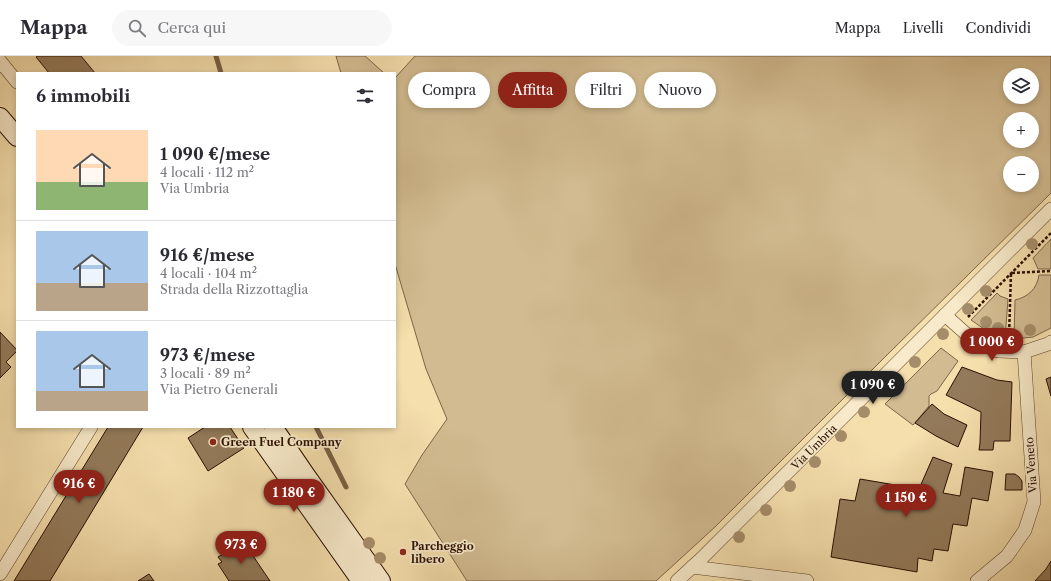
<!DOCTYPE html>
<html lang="it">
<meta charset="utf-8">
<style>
:root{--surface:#fff;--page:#f7f7f7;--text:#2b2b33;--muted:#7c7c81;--line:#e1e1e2;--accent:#8f2418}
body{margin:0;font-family:"Libre Caslon Text",serif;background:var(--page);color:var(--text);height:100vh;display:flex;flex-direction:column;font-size:15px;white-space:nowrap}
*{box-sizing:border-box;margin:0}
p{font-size:13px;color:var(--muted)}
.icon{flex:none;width:22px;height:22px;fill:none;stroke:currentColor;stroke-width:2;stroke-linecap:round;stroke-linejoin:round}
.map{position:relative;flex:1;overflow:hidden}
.details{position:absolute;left:16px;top:16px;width:380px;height:356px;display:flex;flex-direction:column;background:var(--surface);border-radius:0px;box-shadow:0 2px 6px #0003}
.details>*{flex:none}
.hud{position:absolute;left:408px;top:16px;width:380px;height:36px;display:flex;gap:8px}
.tools{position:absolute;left:1003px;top:12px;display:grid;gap:8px}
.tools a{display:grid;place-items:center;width:36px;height:36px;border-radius:50%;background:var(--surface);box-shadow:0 2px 6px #0003;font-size:20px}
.price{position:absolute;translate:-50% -34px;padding:0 9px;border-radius:14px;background:var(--accent);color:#fff;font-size:13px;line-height:26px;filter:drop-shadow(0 1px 2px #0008)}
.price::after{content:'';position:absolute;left:50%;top:24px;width:12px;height:9px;margin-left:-6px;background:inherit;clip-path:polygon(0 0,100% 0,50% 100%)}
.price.current{background:#222;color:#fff}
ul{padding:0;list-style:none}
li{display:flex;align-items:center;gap:12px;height:100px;padding:0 20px}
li+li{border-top:1px solid var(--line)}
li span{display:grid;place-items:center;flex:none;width:112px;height:80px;border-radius:0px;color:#555}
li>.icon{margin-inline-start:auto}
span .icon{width:48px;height:48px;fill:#fffc;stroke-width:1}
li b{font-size:17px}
h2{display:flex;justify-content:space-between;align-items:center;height:48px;padding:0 20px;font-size:17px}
.pill{padding:0 14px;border-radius:18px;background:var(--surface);box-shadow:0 2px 6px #0003;font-size:14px;line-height:36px}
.pill.current{background:var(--accent);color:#fff}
header{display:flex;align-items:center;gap:24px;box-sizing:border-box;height:56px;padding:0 20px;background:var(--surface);border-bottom:1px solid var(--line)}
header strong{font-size:19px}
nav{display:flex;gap:22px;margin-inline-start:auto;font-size:14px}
.search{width:280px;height:36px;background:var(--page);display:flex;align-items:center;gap:10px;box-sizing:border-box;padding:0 14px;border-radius:22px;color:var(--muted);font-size:15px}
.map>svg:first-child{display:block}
.green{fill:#d2bb90;stroke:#7e6448;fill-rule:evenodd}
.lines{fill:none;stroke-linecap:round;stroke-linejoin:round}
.stream{stroke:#7a6044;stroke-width:5}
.building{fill:#937a5a;stroke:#290d00}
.street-casing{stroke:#5c422b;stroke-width:14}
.secondary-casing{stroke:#290d00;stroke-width:20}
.path{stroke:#290d00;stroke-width:2.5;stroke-dasharray:3 2;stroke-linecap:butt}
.street{stroke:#f8eaca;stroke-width:13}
.secondary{stroke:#f8eaca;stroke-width:18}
.tree{fill:#a58d69}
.poi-dot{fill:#8f2418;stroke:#f8eaca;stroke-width:1.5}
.labels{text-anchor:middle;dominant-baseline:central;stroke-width:3.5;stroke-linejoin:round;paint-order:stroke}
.poi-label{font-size:11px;font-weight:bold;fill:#290d00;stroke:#f8eaca;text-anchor:start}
.street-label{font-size:11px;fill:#290d00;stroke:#f8eaca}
</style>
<header>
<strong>Mappa</strong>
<div class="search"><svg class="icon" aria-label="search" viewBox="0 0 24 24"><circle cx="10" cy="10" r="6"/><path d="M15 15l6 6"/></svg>Cerca qui</div>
<nav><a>Mappa</a><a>Livelli</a><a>Condividi</a></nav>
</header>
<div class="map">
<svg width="1051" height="525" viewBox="0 0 1051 525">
<rect width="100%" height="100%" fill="#f5dfad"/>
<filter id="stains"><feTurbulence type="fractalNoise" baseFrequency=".005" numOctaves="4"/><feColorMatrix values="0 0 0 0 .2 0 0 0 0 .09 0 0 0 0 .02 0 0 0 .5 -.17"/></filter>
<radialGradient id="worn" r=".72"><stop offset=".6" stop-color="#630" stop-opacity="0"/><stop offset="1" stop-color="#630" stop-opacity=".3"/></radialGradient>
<g class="green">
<polygon points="336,0 365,0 384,17 341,17"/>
<path d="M415,0H1051V137L886,300L715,471L656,525H467L405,428L422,399L447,363L426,313L395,208V22ZM1010,19H1032V41H1010ZM1010,63H1032V85H1010ZM1010,107H1032V129H1010Z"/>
<polygon points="1051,183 1051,213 1038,213 1034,204 1033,202"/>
<path d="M1039,219H1051V272L1033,281L1014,283L1015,244C1028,241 1037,233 1039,219Z"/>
<polygon points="997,237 1000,240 1008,243 1005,283 993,279 971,264"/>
<polygon points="941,292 958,305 937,335 931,338 929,340 929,350 913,369 885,348"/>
</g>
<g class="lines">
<g class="stream">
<polyline points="216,0 221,17"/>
<polyline points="316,371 346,431"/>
</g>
</g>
<g class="building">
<polygon points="38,0 81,0 95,17 49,17 36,1"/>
<polygon points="0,276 17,294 17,295 6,306 11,311 0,322"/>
<polygon points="962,311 997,324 1012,326 1010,385 994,385 993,394 979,394 980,387 981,356 946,339"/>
<polygon points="1051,321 1051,340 1046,323"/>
<polygon points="932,348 944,358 967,369 958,391 936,380 915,367"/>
<polygon points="108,371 143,371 50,525 14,525"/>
<polygon points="205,371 230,371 244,392 208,415 188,382"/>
<polygon points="933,401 952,408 943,437 960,440 965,411 993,416 988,445 972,442 967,470 953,468 948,495 934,493 932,505 918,502 917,516 831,501 840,443 855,445 860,423 919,433"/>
<polygon points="1006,418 1015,418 1019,421 1022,425 1022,434 1005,434"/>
<polygon points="226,485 231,493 238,488 242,494 247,491 270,525 229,525 218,508 222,506 218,501 225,497 220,489"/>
<polygon points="1051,505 1051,525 1035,525 1046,513"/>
<polygon points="149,518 154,525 138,525"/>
</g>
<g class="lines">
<defs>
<g id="street">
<polyline points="0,5 17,26"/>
<polyline points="945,259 974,285 998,295 1024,296 1048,288 1051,286"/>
<polyline points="692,511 807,525"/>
<polyline points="0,518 91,371"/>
<polyline points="677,525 701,503 1051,153"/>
<polyline points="977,525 1007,500 1025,474 1034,446 1024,296"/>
</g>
<g id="secondary">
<polyline points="0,61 17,81"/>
<polyline points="252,371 361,525"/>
<polyline points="273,371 305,418 381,525"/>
</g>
</defs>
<use href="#street" class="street-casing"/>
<use href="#secondary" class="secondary-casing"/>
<g class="path">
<polyline points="968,261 1051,177"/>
<polyline points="1009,281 1011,217 1051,215"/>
</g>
<use href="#street" class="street"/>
<use href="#secondary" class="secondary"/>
</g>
<g class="tree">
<circle cx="1032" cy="188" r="6"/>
<circle cx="986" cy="235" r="6"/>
<circle cx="968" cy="253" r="6"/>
<circle cx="986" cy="266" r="6"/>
<circle cx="998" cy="272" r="6"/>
<circle cx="1030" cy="274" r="6"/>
<circle cx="943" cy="278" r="6"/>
<circle cx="915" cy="306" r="6"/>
<circle cx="889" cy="331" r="6"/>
<circle cx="864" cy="356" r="6"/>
<circle cx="841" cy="380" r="6"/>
<circle cx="815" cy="406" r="6"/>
<circle cx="790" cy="430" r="6"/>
<circle cx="766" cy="454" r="6"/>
<circle cx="739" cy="481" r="6"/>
<circle cx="369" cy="487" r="6"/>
<circle cx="380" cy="502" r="6"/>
</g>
<g class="poi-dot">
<circle cx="213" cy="386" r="4"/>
<circle cx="403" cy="496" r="4"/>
</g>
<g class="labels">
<g class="poi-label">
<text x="221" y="386">Green Fuel Company</text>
<text x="411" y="490">Parcheggio<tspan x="411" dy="13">libero</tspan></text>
</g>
<g class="street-label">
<text transform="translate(814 391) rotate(-45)">Via Umbria</text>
<text transform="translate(1031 409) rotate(-94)">Via Veneto</text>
</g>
</g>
<rect width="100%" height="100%" filter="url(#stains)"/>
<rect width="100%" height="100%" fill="url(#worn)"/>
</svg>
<div class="tools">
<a><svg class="icon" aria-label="layers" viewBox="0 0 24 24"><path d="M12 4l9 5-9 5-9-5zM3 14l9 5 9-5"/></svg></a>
<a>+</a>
<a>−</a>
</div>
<b class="price" style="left:992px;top:306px">1 000 €</b>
<b class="price current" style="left:873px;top:349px">1 090 €</b>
<b class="price" style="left:79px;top:448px">916 €</b>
<b class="price" style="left:294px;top:457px">1 180 €</b>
<b class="price" style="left:906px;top:462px">1 150 €</b>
<b class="price" style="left:241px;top:509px">973 €</b>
<div class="hud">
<a class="pill">Compra</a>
<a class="pill current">Affitta</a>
<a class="pill">Filtri</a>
<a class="pill">Nuovo</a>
</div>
<section class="details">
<h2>6 immobili<svg class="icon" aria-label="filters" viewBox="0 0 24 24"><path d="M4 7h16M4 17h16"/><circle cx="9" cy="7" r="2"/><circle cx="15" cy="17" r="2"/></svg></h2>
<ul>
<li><span style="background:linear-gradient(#ffd9b3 65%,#8fb573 0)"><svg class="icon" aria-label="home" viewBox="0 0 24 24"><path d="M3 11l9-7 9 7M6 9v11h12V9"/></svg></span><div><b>1 090 €/mese</b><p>4 locali · 112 m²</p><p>Via Umbria</p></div></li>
<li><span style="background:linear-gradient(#a9c7e8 65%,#b9a48a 0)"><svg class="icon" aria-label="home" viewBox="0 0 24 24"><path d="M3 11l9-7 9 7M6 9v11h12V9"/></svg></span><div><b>916 €/mese</b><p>4 locali · 104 m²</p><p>Strada della Rizzottaglia</p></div></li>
<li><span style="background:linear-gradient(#a9c7e8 75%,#b9a48a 0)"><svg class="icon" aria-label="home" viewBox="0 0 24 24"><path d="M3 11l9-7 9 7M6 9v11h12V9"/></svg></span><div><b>973 €/mese</b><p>3 locali · 89 m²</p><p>Via Pietro Generali</p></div></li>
</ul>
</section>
</div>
